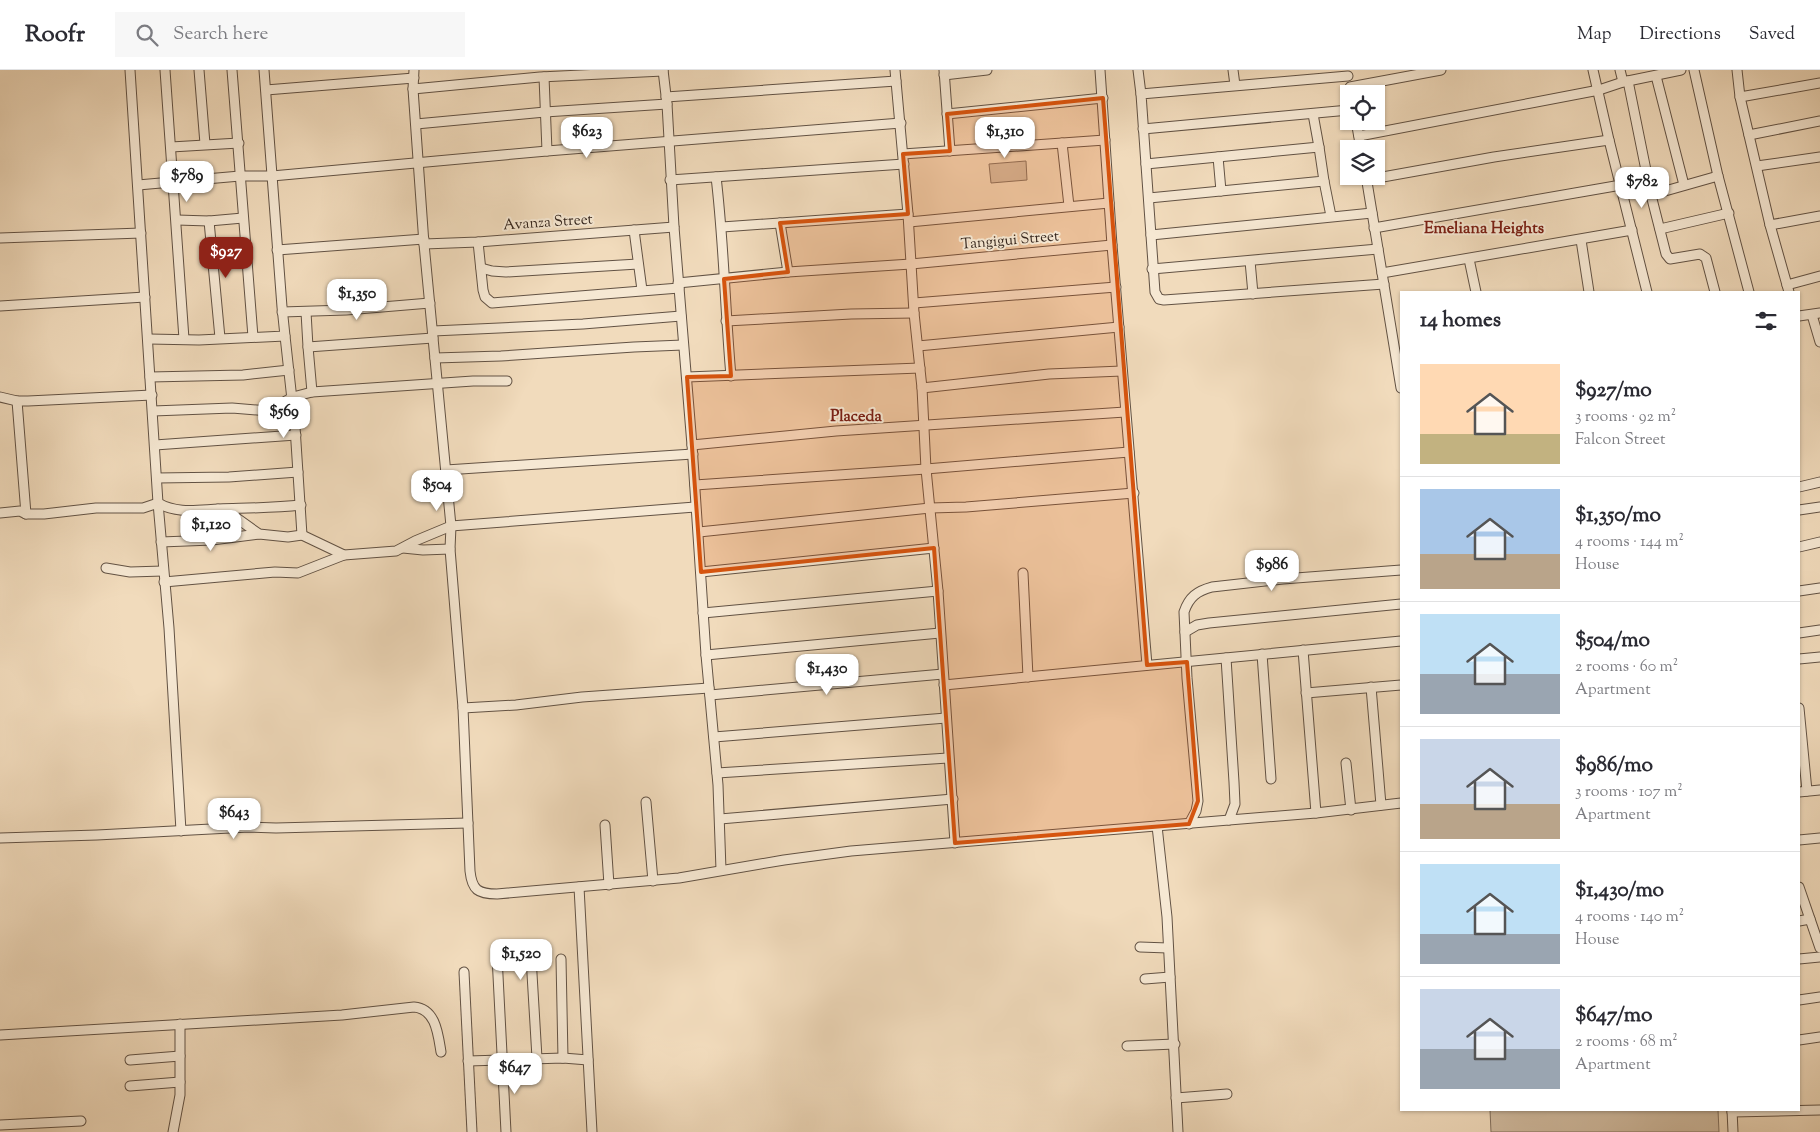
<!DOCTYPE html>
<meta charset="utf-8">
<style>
:root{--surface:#fff;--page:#f7f7f7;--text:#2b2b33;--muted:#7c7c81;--line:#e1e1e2;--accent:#8f2418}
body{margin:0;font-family:"Sorts Mill Goudy",serif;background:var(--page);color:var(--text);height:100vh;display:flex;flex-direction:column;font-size:19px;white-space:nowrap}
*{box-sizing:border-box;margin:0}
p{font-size:16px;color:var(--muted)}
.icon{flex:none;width:28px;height:28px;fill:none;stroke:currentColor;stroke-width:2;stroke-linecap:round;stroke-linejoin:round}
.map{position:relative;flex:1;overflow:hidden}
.details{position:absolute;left:1400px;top:221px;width:400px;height:820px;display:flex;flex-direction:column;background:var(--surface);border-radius:0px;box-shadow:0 1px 4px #0004}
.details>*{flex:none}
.fabs{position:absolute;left:1340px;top:15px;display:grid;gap:10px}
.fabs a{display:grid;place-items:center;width:45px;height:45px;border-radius:0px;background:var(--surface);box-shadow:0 1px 4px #0004;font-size:25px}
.price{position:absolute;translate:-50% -42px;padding:0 11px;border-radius:10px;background:#fff;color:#222;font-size:16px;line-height:32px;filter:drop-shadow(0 1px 2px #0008)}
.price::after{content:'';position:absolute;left:50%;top:30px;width:15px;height:11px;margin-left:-8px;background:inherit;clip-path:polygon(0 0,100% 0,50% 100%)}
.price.on{background:var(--accent);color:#fff}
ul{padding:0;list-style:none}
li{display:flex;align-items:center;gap:15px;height:125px;padding:0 20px}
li+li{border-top:1px solid var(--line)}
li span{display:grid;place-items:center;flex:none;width:140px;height:100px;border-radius:0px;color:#555}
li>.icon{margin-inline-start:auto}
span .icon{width:60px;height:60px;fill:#fffc;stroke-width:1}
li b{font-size:21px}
h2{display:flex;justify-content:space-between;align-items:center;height:60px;padding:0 20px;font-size:21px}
header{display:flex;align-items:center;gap:30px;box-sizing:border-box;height:70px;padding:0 25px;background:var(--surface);border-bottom:1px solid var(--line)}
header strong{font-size:24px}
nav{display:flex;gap:28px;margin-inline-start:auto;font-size:18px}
.search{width:350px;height:45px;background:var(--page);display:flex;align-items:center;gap:12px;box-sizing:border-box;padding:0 18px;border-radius:0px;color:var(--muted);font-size:19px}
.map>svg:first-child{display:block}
.green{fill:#d1bca1;stroke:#82705e}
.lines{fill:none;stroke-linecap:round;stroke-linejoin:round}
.minor-casing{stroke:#625244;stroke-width:11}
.minor{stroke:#f6e8d3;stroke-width:9}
.marked{fill:#d6540e;fill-opacity:0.2;stroke:#d6540e;stroke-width:4;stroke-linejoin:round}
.labels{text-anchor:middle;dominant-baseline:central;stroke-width:4;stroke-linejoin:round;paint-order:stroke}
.street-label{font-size:15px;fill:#33241c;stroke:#f6e8d3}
.neighbourhood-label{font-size:16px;font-weight:bold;fill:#7a1f14;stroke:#f6e8d3}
</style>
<header>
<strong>Roofr</strong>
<div class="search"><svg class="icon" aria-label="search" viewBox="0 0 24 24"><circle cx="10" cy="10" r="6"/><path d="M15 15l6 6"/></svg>Search here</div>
<nav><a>Map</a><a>Directions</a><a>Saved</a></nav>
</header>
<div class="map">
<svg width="1820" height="1062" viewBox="0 0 1820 1062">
<rect width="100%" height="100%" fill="#f1dbbc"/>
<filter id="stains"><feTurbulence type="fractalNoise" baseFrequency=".004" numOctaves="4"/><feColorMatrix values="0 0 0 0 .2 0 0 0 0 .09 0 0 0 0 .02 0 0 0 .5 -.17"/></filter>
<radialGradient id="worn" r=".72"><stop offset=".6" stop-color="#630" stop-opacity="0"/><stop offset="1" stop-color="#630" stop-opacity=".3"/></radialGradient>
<g class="green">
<polygon points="1026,91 1027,110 991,113 989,94"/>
<polygon points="1490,1040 1718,1040 1719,1062 1491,1062"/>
</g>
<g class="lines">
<defs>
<g id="minor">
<polyline points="130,0 158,433 169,558 181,761"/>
<polyline points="165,0 184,269"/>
<polyline points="199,0 205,74"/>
<polyline points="232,0 253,267"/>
<path d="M414,0L413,19L424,174L451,456L450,479L463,638L470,801C472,820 478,824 497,824L679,808L784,790L851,781L1316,743L1401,733"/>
<polyline points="663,0 667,34 674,157 692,375 706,585 718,715 721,800"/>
<polyline points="895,0 908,144 914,243 922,318 926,399 938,521 955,773"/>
<polyline points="944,0 950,81"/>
<polyline points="1100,0 1112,175 1147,595"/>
<polyline points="1138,0 1141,24"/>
<polyline points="1233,0 1235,15"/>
<polyline points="1593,0 1609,70 1647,222"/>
<polyline points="1620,0 1623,12"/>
<polyline points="1694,0 1718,106 1749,222"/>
<polyline points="1737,0 1740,27 1770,155 1789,222"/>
<polyline points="944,5 987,0"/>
<polyline points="1348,6 1141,24 1155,222 1159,229 1164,230 1384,214"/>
<polyline points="1656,6 1684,115"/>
<polyline points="544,7 547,81"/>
<polyline points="1628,11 1651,125 1666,184 1670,189 1700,184 1706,188 1715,222"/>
<polyline points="1350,17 1441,0"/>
<polyline points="413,19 540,7 663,1"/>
<polyline points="266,20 414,8"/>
<polyline points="666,27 896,11"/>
<polyline points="1740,27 1820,13"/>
<polyline points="947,44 1103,28"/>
<polyline points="1356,51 1361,79"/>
<polyline points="416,54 545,42 667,34"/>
<polyline points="1143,59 1349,40"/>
<polyline points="1749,65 1820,51"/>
<polyline points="1359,66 1599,20 1623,12 1681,0"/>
<polyline points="1062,73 1069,136"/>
<polyline points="171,77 239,73"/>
<polyline points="903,84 1105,70"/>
<polyline points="1218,87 1221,121"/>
<polyline points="1146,94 1319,77 1313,44"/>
<polyline points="1757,96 1820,87"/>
<polyline points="1366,106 1401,318"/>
<path d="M716,107C724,173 725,240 731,306"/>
<polyline points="670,110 904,94"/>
<polyline points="1366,110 1494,87 1609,70"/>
<polyline points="1324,111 1331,146"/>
<polyline points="138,115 240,106 272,106 547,81 901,53"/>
<polyline points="1651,125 1718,106"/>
<polyline points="1149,128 1324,111 1319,77"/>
<polyline points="177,150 209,151 243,148"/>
<polyline points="209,151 220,268"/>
<polyline points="909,152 1109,133"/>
<polyline points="780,153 788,202"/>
<polyline points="1770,155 1820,146"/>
<polyline points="722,157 908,144"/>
<polyline points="1374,158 1621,115"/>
<polyline points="1660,159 1729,143"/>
<polyline points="634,160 642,220"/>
<polyline points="1151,165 1372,143"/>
<polyline points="0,168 141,163"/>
<polyline points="1581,170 1589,222"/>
<polyline points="478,172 483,220 485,227 492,233 679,218"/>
<polyline points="424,174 478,172 674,157"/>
<polyline points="277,180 424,169"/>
<polyline points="1469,189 1476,222"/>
<polyline points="1250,191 1253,224"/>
<polyline points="481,198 492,201 506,202 638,194"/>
<polyline points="1152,199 1378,179"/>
<polyline points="1382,203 1632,160"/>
<polyline points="678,213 788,202 911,194 1112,175"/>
<polyline points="1787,215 1820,206"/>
<polyline points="914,233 1116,217"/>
<polyline points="0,236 145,227"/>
<polyline points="282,242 346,240 430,233"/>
<polyline points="306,242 308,277 433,268"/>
<polyline points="1812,245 1820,272"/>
<polyline points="1799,246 1820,243"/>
<polyline points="726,251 851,244 914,243"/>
<polyline points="433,261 583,254 681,246"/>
<polyline points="285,266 295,357 302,465"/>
<polyline points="149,269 199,270 285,266 282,237 264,0"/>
<polyline points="918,276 1119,257"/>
<polyline points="308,277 312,322"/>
<polyline points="435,288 501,286 634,277 683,275"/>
<polyline points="150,307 243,305 289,300"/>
<polyline points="687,307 920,298"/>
<polyline points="922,318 1049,304 1122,301"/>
<polyline points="0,327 17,331 28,331 152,325"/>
<polyline points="17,331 26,444"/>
<polyline points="153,341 232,338 268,341 293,327 312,322 473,311 507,311"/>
<polyline points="155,375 296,365"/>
<polyline points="692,375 836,361 1125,342"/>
<polyline points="446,400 693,384"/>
<polyline points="157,408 229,407 298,402"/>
<polyline points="695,415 926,399 1129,382"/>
<polyline points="1799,417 1820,412"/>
<polyline points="218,439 238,449 259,464 288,467 302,465 344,485 396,481 415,471 451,456 695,437"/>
<polyline points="1799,440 1820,437"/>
<path d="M0,443L20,441L26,444H44L96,438H143L158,433C177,444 197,440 219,439C246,438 273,438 301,435"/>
<polyline points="699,462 930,438 966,437 1134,423"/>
<polyline points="161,472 212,470 259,464"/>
<polyline points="1799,477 1820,472"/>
<polyline points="403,478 423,480 450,479"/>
<polyline points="106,498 130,502 163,501"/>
<polyline points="701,502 934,478"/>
<polyline points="1023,503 1028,607"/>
<polyline points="164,512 275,502 298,503 344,485"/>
<polyline points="1799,521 1820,518"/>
<polyline points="703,543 938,521"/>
<polyline points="1185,562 1197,555 1209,553 1401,534"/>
<polyline points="1799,563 1820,560"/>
<polyline points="1303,580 1316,743"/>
<polyline points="1262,584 1271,709"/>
<polyline points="706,585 940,563"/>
<polyline points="1226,588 1234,712 1235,734 1229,750"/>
<polyline points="1799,589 1820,587"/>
<polyline points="944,615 1401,571"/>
<polyline points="1371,617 1381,735"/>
<polyline points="1306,623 1401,615"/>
<polyline points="710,625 943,604"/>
<polyline points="463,638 516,635 582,627 709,618"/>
<polyline points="1799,638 1807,721"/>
<polyline points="714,667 946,648"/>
<polyline points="1346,693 1351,740"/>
<polyline points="717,703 948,688"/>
<polyline points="1799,722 1820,720"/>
<polyline points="646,732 653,811"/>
<polyline points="720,749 953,729"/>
<path d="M1189,754L1196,741L1198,731L1187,608L1184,542C1189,527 1197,521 1212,517L1283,509L1401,500"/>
<polyline points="605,755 609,815"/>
<polyline points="1157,756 1167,847 1178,1062"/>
<polyline points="0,768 97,765 249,757 276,758 468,753"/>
<polyline points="1799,770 1820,768"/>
<polyline points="579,817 592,1062"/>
<polyline points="1799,817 1820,878"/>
<polyline points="1799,851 1810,849"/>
<polyline points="1140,877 1168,878"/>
<polyline points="497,886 506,1062"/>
<polyline points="531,887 537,988"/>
<polyline points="561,889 563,988"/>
<polyline points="1799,889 1820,887"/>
<polyline points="464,902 472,1062"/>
<polyline points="1145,909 1170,907"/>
<polyline points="1799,930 1820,927"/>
<path d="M0,965L342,945L414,937C436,939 438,964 441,982"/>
<polyline points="1799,970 1820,967"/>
<polyline points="1127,976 1175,974"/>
<polyline points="130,990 180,986"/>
<polyline points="468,991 563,988 588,990"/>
<polyline points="130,1016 180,1012"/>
<polyline points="1176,1028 1227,1024"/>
<polyline points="1732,1040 1733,1062"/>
<polyline points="1732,1042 1820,1040"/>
<polyline points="0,1055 81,1051"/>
<polyline points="173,1062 180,1025 180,954"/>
</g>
</defs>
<use href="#minor" class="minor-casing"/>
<use href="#minor" class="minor"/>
</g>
<path class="marked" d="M1103,28L1147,595L1187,592L1198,731L1189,754L955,773L934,478L701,502L687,307L731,306L724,209L788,202L780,153L908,144L903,84L950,81L947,44Z"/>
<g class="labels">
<g class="street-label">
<text transform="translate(548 153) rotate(-4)">Avanza Street</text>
<text transform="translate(1010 171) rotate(-5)">Tangigui Street</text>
</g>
<g class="neighbourhood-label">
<text x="1484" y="159">Emeliana Heights</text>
<text x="856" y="347">Placeda</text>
</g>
</g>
<rect width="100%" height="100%" filter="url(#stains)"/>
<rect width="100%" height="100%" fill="url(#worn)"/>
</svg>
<div class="fabs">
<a><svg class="icon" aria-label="locate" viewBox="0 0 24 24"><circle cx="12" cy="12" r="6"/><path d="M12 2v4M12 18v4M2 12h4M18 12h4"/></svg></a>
<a><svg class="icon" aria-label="layers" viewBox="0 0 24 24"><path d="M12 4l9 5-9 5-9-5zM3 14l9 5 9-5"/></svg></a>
</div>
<b class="price" style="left:587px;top:89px">$623</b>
<b class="price" style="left:1005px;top:89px">$1,310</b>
<b class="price" style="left:187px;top:133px">$789</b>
<b class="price" style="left:1642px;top:139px">$782</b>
<b class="price on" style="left:226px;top:209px">$927</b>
<b class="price" style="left:357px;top:251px">$1,350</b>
<b class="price" style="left:284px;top:369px">$569</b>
<b class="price" style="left:437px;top:442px">$504</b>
<b class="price" style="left:211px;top:482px">$1,120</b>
<b class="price" style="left:1272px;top:522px">$986</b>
<b class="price" style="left:827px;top:626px">$1,430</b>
<b class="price" style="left:234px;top:770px">$643</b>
<b class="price" style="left:521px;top:911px">$1,520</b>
<b class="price" style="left:515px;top:1025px">$647</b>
<section class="details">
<h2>14 homes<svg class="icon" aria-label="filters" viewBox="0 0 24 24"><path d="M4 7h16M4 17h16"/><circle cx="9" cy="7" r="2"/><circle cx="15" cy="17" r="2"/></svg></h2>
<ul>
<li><span style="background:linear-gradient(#ffd9b3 70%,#c2b280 0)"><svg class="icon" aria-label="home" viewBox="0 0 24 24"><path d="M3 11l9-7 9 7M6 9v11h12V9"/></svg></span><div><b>$927/mo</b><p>3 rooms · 92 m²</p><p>Falcon Street</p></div></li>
<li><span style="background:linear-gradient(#a9c7e8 65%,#b9a48a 0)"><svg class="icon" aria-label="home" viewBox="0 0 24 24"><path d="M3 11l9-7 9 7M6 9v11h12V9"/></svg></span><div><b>$1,350/mo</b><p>4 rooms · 144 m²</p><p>House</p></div></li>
<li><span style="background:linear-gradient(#bfe0f5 60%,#9aa5b1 0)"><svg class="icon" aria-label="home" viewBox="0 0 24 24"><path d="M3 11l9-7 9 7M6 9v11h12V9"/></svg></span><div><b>$504/mo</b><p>2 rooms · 60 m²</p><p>Apartment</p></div></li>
<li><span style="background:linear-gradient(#c9d6e8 65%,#b9a48a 0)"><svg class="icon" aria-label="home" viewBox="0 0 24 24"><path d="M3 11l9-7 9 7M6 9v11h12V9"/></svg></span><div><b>$986/mo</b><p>3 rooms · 107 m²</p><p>Apartment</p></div></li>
<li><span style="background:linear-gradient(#bfe0f5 70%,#9aa5b1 0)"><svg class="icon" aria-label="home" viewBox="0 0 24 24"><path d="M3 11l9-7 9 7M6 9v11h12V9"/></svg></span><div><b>$1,430/mo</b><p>4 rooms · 140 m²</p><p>House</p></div></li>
<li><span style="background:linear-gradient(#c9d6e8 60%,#9aa5b1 0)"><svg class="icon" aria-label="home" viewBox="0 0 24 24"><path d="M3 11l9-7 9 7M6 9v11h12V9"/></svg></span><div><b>$647/mo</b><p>2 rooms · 68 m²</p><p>Apartment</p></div></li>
</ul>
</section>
</div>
